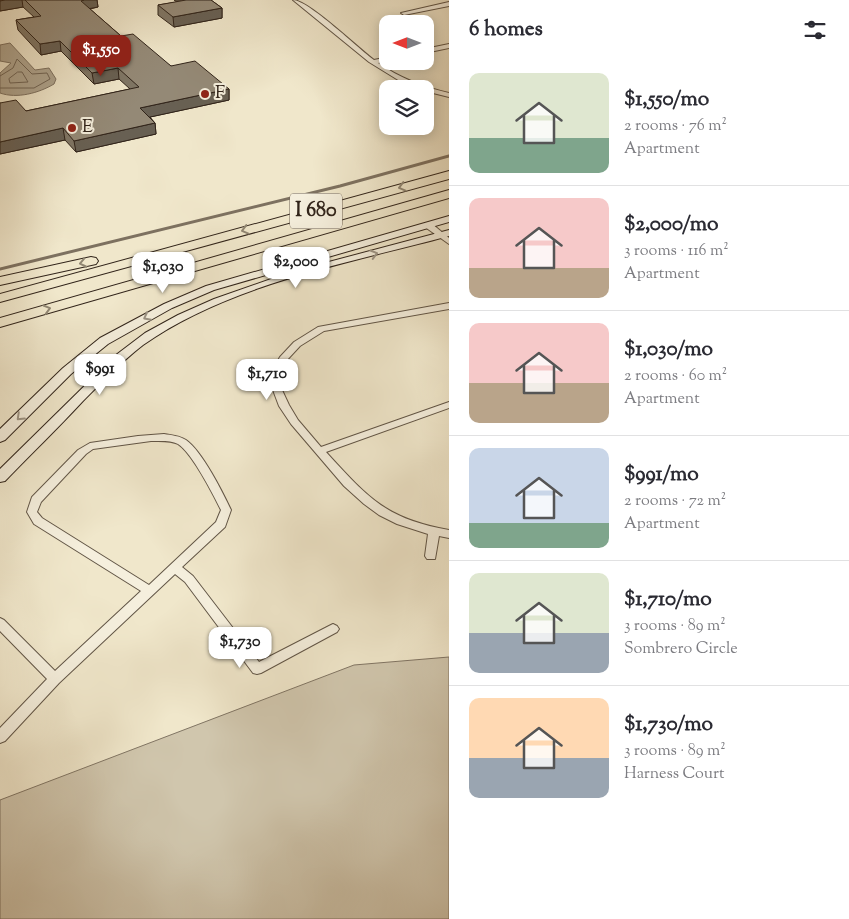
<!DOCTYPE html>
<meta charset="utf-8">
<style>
:root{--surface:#fff;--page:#f2f2f3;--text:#2b2b33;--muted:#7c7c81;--line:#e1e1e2;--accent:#8f2418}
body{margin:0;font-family:"Sorts Mill Goudy",serif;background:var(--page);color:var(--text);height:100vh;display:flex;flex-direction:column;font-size:19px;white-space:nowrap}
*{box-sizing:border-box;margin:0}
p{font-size:16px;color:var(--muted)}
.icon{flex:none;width:28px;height:28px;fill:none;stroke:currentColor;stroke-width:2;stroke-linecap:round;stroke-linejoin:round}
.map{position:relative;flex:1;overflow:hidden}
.sheet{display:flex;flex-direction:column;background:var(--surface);width:400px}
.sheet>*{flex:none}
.needle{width:32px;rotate:270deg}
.tools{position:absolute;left:379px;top:15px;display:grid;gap:10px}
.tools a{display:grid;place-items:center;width:55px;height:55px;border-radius:10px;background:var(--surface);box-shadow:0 2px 12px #0003;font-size:25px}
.price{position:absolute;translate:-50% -42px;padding:0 11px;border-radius:10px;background:#fff;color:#222;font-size:16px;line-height:32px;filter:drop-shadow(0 1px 2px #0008)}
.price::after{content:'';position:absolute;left:50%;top:30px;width:15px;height:11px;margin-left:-8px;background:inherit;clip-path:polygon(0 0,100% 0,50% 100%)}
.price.selected{background:var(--accent);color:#fff}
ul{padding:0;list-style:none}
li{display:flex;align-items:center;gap:15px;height:125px;padding:0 20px}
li+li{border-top:1px solid var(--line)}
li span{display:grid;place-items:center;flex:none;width:140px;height:100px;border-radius:10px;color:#555}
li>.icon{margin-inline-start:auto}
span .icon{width:60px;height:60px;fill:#fffc;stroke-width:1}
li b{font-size:21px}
h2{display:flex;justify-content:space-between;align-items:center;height:60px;padding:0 20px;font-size:21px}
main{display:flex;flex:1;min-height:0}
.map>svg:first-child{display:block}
.green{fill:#d0c6ad;stroke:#807564}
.water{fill:#afa58f;stroke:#7d7160}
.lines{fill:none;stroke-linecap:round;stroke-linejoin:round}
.shore{stroke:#706454;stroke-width:1}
.stream{stroke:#7d7160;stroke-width:3}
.street-casing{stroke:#615546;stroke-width:2}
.secondary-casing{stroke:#31241a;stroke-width:2}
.highway-casing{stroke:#31241a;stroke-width:2}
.street{fill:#f5efdd;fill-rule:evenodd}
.secondary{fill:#f5efdd;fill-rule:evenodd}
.highway{fill:#f0e7cb;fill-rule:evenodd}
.wall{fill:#7f7665;stroke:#31241a}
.shaded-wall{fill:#686053;stroke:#31241a}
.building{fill:#948976;stroke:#31241a}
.oneway{stroke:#908672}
.oneway2{stroke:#9d9485}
.poi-dot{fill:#8f2418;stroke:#f5efdd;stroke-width:2}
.labels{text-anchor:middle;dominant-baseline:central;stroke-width:4;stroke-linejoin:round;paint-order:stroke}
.far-poi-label{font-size:18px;fill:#31241a;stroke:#f5efdd;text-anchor:start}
.shield{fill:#f5efdd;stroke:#6c6154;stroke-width:1}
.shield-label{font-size:20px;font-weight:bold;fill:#31241a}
</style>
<main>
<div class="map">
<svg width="449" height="919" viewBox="0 0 449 919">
<rect width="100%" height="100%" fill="#f0e7cb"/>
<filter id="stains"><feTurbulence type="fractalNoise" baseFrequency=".004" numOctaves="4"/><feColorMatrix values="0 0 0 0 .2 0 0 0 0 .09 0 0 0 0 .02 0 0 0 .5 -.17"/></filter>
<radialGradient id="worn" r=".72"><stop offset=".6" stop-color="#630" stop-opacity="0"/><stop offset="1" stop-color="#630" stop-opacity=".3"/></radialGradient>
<polygon class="green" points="449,657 449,919 0,919 0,800 354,665"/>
<path class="water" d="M10,43L35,70L49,68L56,79L54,84C39,93 17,99 0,93V73L11,63L0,61V45Z"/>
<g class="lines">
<g class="shore">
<polygon points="18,72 22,72 28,82 10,83 9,79"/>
<polyline points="0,76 13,68 17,59 32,74 47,73 50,79 34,88 0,88"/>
</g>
<polyline class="stream" points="0,269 340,186 449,156"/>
<defs>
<g id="street">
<path d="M293,0C308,0 359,49 374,60L388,57V61L378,63C400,78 423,87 449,93V97L425,91V89H419L403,83L369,62Z"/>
<polygon points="449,2 449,6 404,15 401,13"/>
<polygon points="449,44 449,48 425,53 425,49"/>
<polygon points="425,223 431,223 449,238 449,244 425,227"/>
<path d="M449,303V309L324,331L300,346L287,360L281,374L282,390L289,405L298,420L321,447L449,402V408L326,452C368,498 386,519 449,530V538L439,536L435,559H427L425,556L428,534L397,524L379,515L364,504L344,486L291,424L279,406L273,390L272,374L274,369L251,366L247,363L251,360L276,364L280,357L294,342L318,327Z"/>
<path d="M164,434C171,435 180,436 186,440C202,451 223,493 231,510L225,527L182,567L193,576L259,662L329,626L333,624L337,626L339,629L337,632L261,673L257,674L253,673L185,582L175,574L59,683L5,741L0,743V728L47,679L0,631V618L4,620L55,671L141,591L34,524L27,512L32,497L78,450L90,443L138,436ZM151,441C160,441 171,440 178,444C192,453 213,494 221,510L216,522L149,585L42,518L37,512L41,502L86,454L93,449Z"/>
</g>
<g id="secondary">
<polygon points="449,216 449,222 214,290 172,308 108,344 71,374 5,440 0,442 0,429 63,368 100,338 164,304 206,286"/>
<path d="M449,230V236C349,263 229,284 143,345C121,362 102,382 82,402C57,429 31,454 5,481L0,482V469L116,355L145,333L178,315L214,299L291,272Z"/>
</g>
<g id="highway">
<polygon points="449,171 449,179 0,302 0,294"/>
<polygon points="449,190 449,198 0,327 0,318"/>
<polygon points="91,257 96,258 98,261 96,264 0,285 0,277"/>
</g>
</defs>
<use href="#street" class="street-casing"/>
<use href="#secondary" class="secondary-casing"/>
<use href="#highway" class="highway-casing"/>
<use href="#street" class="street"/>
<use href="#secondary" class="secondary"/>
<use href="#highway" class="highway"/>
</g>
<g class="wall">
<polygon points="0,0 97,0 98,7 90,9 121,36 171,66 229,89 229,100 150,117 155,123 156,134 76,152 65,140 0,154 0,103 26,111 130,89 119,79 94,84 61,51 41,55 18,30 16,20 34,17 23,7 0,11"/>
<polygon points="174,0 211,0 222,8 222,18 174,27 158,15 158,5 177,2"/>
</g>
<g class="shaded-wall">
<polygon points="5,0 22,0 23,7 0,11 0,1"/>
<polygon points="84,0 97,0 98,7 82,10 81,1"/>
<polygon points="222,8 222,18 174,27 173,17"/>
<polygon points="60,41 61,51 41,55 40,44"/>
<polygon points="118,68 119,79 94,84 92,73"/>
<polygon points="229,89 229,100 141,119 140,108"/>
<polygon points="155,123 156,134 76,152 74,141"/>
<polygon points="63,128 65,140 0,154 0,142"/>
</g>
<g class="building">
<polygon points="25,0 84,0 81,1 121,36 133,34 171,66 195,61 229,89 140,108 155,123 74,141 63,128 0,142 0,103 16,100 26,111 139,87 118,68 92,73 60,41 40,44 16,20 41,16"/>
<polygon points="186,0 211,0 222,8 173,17 158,5"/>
</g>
<defs><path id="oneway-chevron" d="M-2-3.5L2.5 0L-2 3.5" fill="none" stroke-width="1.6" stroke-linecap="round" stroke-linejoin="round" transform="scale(1.25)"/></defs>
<g class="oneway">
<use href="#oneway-chevron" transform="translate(402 187) rotate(165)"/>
<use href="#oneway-chevron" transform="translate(245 230) rotate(165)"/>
<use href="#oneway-chevron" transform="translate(83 263) rotate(168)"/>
<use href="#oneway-chevron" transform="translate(47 309) rotate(-16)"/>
</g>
<g class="oneway2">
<use href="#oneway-chevron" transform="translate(374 254) rotate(-16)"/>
<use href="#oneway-chevron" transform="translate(147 317) rotate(153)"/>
<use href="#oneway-chevron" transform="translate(20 417) rotate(136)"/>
</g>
<g class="poi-dot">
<circle cx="205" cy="94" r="5"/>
<circle cx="72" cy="128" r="5"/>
</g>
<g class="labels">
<g class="far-poi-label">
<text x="215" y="94">F</text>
<text x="82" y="128">E</text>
</g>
<rect class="shield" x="290" y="193.5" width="52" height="35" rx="4"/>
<g class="shield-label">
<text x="316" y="211">I 680</text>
</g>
</g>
<rect width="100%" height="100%" filter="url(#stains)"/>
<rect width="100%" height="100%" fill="url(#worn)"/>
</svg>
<div class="tools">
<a><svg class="needle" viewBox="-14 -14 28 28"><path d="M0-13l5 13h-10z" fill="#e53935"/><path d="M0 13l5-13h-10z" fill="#7c7c81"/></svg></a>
<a><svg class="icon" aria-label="layers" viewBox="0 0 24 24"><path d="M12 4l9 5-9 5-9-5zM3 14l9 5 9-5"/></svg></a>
</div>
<b class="price selected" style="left:101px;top:77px">$1,550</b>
<b class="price" style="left:296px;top:289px">$2,000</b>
<b class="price" style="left:163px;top:294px">$1,030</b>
<b class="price" style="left:100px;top:396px">$991</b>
<b class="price" style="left:267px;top:401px">$1,710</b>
<b class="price" style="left:240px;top:669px">$1,730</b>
</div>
<section class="sheet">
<h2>6 homes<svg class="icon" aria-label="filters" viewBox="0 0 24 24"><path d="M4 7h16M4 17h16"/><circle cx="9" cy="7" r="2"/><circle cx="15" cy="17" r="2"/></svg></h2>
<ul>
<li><span style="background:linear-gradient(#dfe7d0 65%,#7fa58c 0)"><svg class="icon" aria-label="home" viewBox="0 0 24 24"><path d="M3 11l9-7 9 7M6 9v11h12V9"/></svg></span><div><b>$1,550/mo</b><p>2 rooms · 76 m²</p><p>Apartment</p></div></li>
<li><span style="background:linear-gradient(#f6c9c9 70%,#b9a48a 0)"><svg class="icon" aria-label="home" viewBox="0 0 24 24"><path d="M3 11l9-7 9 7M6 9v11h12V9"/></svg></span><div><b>$2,000/mo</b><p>3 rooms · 116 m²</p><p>Apartment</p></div></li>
<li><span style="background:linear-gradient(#f6c9c9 60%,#b9a48a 0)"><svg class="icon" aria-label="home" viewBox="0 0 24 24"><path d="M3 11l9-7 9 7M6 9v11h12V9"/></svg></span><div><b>$1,030/mo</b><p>2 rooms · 60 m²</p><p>Apartment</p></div></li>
<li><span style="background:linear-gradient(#c9d6e8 75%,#7fa58c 0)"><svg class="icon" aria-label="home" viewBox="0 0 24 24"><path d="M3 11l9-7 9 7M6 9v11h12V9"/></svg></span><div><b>$991/mo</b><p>2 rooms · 72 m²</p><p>Apartment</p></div></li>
<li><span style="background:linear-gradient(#dfe7d0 60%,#9aa5b1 0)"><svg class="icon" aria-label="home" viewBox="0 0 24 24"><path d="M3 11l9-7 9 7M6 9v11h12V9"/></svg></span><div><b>$1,710/mo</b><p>3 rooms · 89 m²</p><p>Sombrero Circle</p></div></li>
<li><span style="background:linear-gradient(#ffd9b3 60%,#9aa5b1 0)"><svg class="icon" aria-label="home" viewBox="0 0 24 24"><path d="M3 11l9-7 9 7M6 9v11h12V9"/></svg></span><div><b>$1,730/mo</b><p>3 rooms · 89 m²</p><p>Harness Court</p></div></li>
</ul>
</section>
</main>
